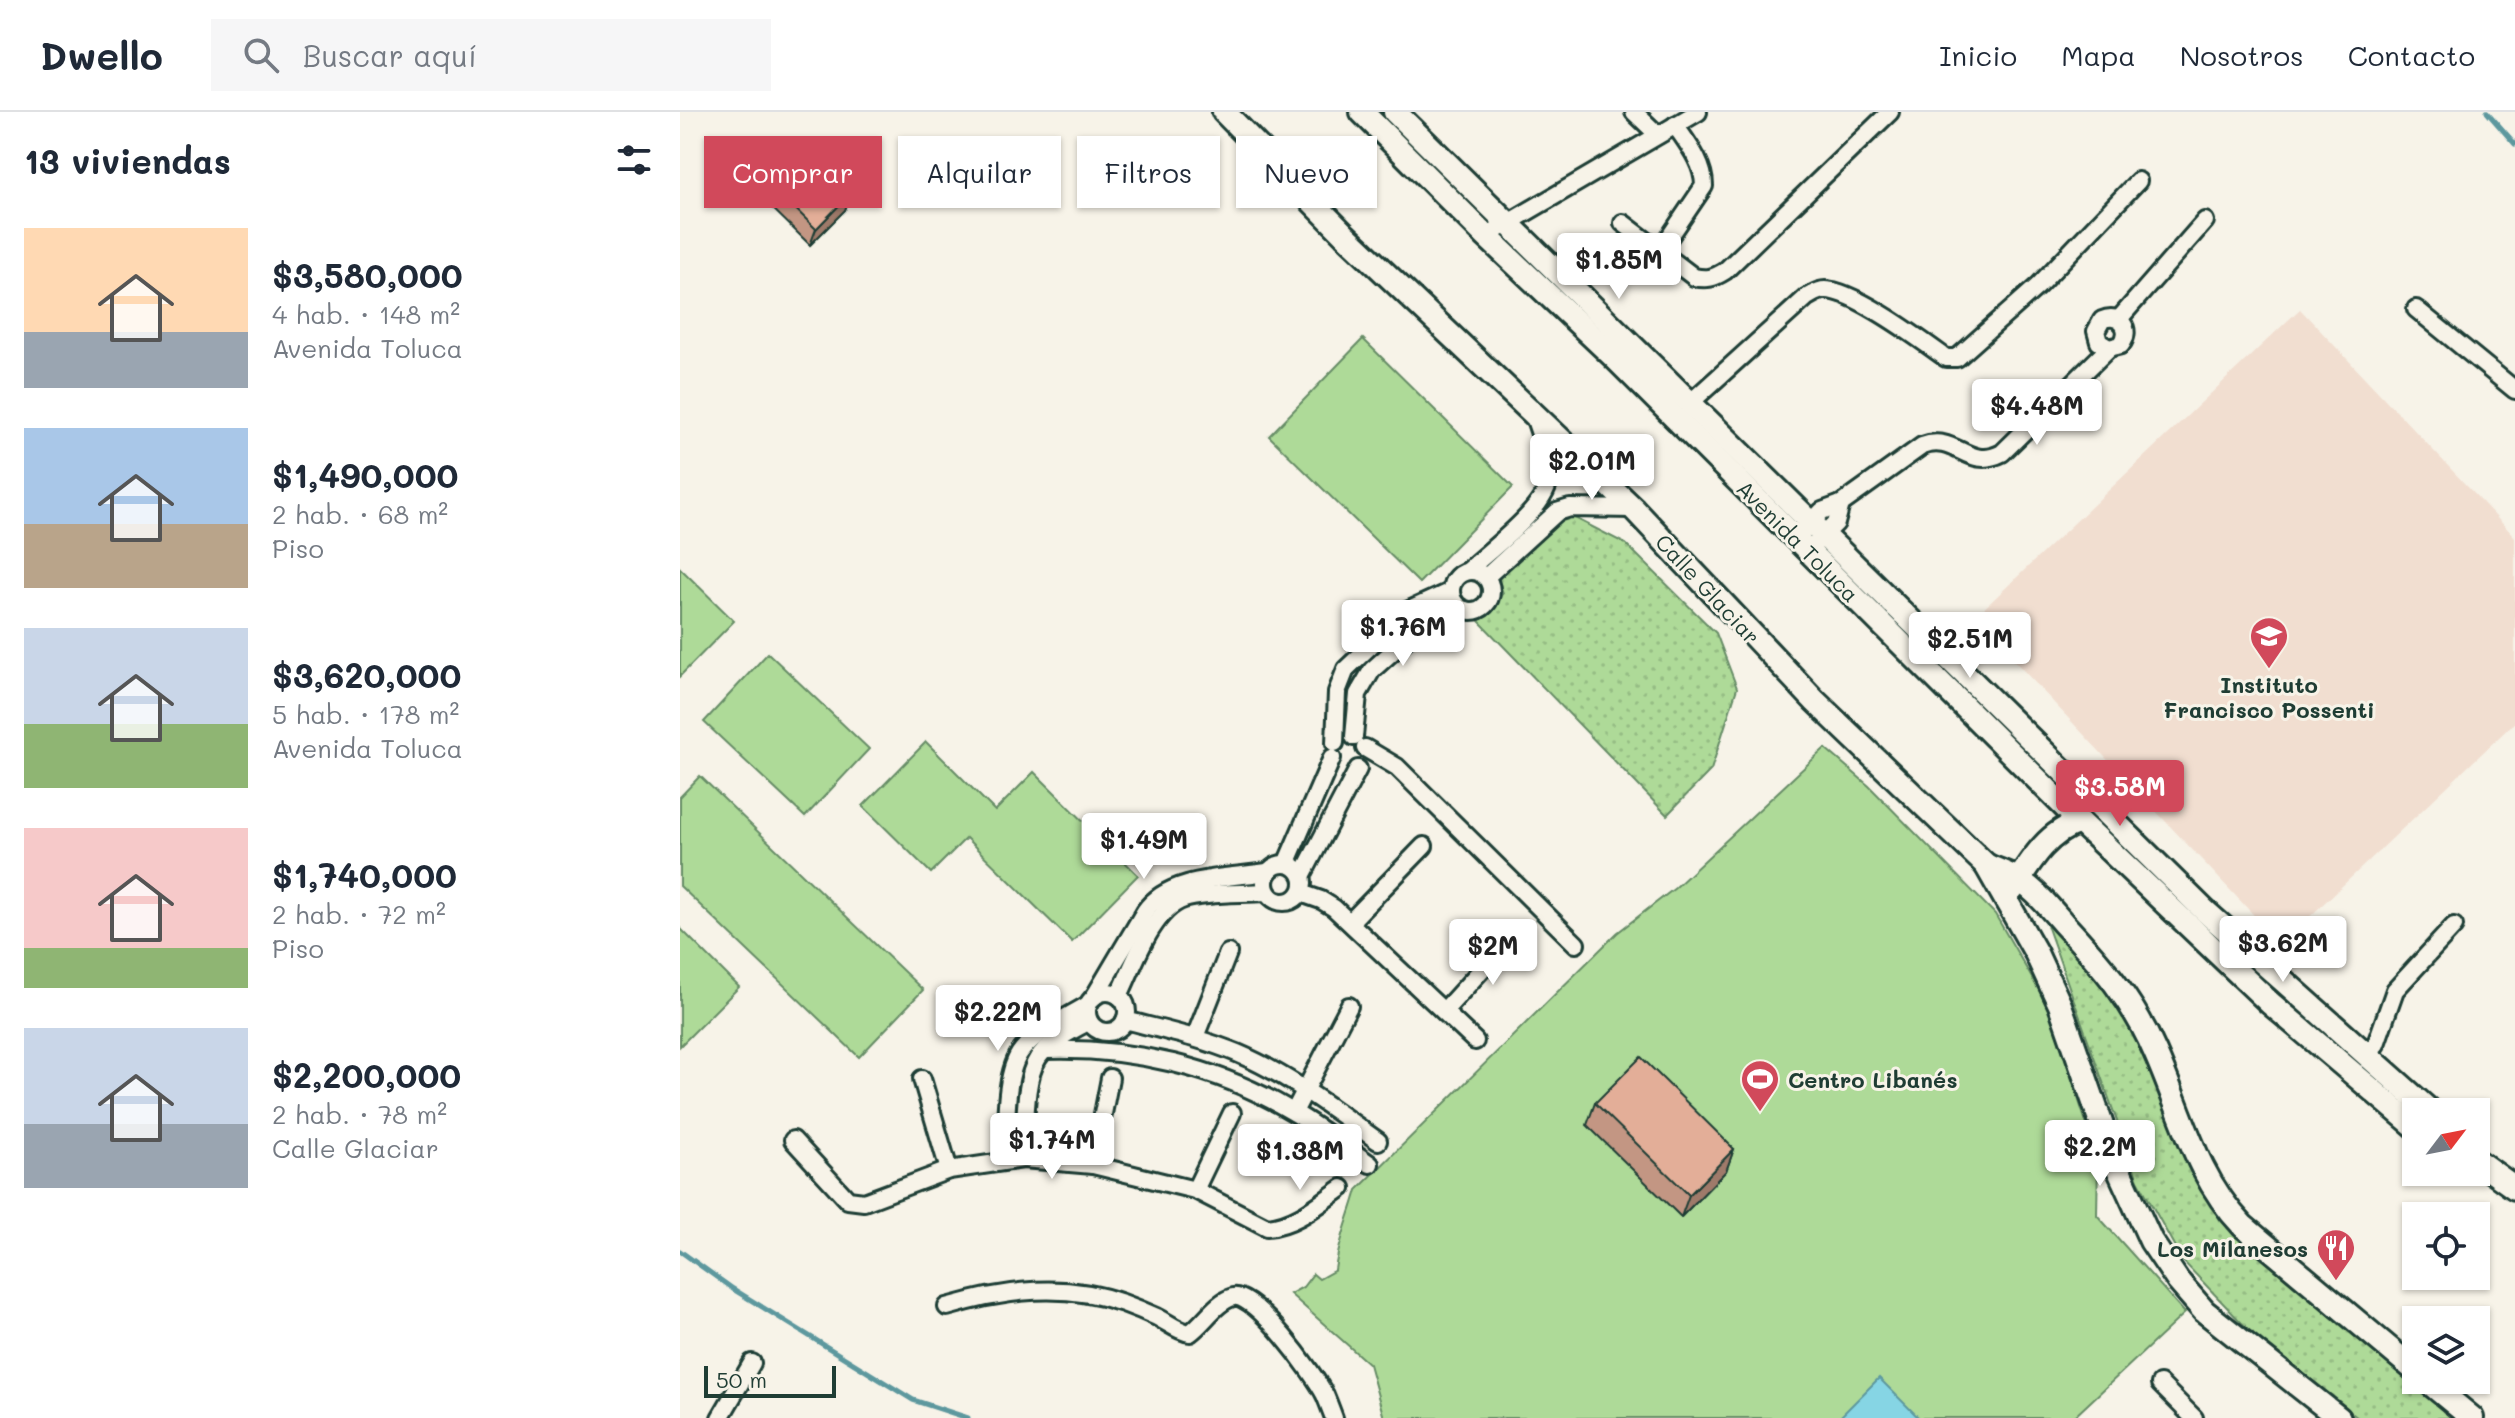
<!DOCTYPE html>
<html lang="es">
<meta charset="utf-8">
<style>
:root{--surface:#fff;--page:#f6f6f7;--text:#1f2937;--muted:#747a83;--line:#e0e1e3;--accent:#d1495b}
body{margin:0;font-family:Mali,sans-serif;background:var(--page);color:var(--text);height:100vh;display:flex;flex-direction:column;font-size:30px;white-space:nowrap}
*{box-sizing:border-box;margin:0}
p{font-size:26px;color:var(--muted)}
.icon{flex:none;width:44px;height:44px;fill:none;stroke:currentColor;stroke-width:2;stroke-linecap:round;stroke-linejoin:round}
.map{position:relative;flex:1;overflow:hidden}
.panel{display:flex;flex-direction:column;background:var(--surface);width:680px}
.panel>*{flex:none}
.top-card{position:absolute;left:24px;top:24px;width:760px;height:72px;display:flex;gap:16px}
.needle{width:52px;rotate:58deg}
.tools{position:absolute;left:1722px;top:986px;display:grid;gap:16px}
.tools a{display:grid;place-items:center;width:88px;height:88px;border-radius:0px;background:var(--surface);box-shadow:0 2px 6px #0004;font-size:40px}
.scale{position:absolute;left:24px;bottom:20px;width:132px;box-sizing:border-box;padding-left:8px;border:4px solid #1f3d34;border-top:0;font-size:22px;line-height:28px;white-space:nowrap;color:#1f3d34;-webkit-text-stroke:6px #f7f3e8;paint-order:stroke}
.price{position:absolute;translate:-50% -68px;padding:0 18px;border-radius:8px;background:#fff;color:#222;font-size:26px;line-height:52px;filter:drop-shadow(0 2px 4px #0008)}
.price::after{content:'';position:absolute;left:50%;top:48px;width:24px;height:18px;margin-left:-12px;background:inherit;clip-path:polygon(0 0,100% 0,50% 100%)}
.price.selected{background:var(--accent);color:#fff}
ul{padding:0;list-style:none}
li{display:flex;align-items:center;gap:24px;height:200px;padding:0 24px}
li span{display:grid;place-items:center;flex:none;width:224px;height:160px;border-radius:0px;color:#555}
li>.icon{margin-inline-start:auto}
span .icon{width:96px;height:96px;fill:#fffc;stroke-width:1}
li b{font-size:34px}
h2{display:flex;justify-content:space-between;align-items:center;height:96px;padding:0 24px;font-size:34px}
.chip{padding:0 28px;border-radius:0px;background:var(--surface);box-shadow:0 2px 6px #0004;font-size:28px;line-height:72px}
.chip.selected{background:var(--accent);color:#fff}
header{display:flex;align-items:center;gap:48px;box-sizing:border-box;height:112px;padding:0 40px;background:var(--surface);border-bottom:2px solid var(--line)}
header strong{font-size:38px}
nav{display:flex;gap:44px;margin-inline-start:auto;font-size:28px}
.search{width:560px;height:72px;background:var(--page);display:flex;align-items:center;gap:20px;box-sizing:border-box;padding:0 28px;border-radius:0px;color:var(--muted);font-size:30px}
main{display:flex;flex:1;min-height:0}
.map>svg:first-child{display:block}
.built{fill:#f1ded0}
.park{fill:url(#park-dots);stroke:#668c66;stroke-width:2}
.pitch{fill:#aeda98;stroke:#668c66;stroke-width:2}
.water{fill:#86d5e4;stroke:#5d989e;stroke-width:2}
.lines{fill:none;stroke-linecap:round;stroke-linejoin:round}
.stream{stroke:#5d989e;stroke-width:5}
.street-casing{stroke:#1f3d34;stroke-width:22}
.secondary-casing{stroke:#1f3d34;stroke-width:28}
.street{stroke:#f7f3e8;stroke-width:16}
.secondary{stroke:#f7f3e8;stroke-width:22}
.wall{fill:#c39683;stroke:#1f3d34;stroke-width:2}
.shaded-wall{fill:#9f7a6a;stroke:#1f3d34;stroke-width:2}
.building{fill:#e3ae98;stroke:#1f3d34;stroke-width:2}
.labels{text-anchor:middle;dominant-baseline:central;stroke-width:6;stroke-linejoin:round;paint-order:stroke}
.street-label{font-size:22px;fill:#1f3d34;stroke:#f7f3e8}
.poi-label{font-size:22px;font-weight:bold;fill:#1f3d34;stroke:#f7f3e8}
</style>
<header>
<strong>Dwello</strong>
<div class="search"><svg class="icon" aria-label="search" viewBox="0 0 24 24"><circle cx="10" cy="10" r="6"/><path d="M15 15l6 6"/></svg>Buscar aquí</div>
<nav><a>Inicio</a><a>Mapa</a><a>Nosotros</a><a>Contacto</a></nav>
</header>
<main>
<section class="panel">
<h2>13 viviendas<svg class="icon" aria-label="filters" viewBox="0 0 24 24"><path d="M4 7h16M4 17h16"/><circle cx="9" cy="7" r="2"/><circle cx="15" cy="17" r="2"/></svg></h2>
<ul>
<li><span style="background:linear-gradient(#ffd9b3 65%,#9aa5b1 0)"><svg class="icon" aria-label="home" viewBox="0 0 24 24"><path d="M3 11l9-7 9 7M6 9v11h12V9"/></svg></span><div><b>$3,580,000</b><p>4 hab. · 148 m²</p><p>Avenida Toluca</p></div></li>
<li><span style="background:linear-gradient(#a9c7e8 60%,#b9a48a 0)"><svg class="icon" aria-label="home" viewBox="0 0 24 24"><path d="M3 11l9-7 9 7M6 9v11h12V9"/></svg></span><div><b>$1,490,000</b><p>2 hab. · 68 m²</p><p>Piso</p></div></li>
<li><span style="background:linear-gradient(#c9d6e8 60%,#8fb573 0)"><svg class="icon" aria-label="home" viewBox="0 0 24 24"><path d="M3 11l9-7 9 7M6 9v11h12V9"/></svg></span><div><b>$3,620,000</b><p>5 hab. · 178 m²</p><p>Avenida Toluca</p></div></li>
<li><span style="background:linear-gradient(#f6c9c9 75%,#8fb573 0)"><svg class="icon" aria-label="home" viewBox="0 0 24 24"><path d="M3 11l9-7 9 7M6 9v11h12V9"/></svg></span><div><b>$1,740,000</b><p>2 hab. · 72 m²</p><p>Piso</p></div></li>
<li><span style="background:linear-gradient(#c9d6e8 60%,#9aa5b1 0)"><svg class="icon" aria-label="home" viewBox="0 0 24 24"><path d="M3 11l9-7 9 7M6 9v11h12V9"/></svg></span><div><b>$2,200,000</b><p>2 hab. · 78 m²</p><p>Calle Glaciar</p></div></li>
</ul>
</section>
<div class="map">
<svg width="1835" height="1306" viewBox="0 0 1835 1306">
<defs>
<pattern id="park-dots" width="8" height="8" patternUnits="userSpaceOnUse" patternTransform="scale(2)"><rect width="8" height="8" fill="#aeda98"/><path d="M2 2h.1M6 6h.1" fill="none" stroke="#95bc84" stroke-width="1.8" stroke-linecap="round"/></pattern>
</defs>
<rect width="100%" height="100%" fill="#f7f3e8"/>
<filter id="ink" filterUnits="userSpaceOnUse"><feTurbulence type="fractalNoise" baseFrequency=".0125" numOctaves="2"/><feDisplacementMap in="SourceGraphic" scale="16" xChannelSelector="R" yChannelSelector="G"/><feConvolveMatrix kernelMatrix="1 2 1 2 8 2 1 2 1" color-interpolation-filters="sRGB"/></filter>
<g filter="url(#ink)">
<polygon class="built" points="1620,197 1835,425 1835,610 1601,832 1294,506"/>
<g class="park">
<polygon points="893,405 946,432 1036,521 1057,576 1031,658 987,703 799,509 823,481 818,467 877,409"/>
<polygon points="1362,799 1448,904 1549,1112 1780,1306 1678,1306 1578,1228 1502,1148 1458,1068"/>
</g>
<g class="pitch">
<polygon points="683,227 833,375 739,471 589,324"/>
<polygon points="0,456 54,509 0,564"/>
<polygon points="88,541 189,637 125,705 24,610"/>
<polygon points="246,630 315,699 354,660 458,763 392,830 286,726 251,761 183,694"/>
<path d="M1145,636L1189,674L1315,802L1368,894L1418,1047L1417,1103L1505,1201L1393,1306H704L689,1252L610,1182L623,1175L633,1162L639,1167L655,1158C659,1128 669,1107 677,1078L937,821L995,776Z"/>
<polygon points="20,664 243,878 179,945 0,774 0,685"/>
<polygon points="0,816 59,875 0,934"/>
</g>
<polygon class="water" points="1199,1266 1239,1306 1159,1306"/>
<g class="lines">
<g class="stream">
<polyline points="1807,0 1835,32"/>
<polyline points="0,1139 53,1177 233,1288 288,1306"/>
</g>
<defs>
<g id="street">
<polyline points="954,0 978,23"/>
<path d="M943,111L1014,165C1027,168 1034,166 1045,159L1210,0"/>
<polyline points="806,124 1018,0"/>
<path d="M980,139L1024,74C1024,51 1007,31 995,13"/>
<polyline points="1736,197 1835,278"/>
<polyline points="1439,207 1525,109"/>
<path d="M1010,291L1127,185C1133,182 1138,178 1145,178C1174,178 1241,228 1266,246H1277L1358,174L1458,69"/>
<path d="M1125,417L1142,399L1161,392L1242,334C1276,321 1287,359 1322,341L1429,236L1441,233C1453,217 1440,200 1422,208L1416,219L1419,230L1429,236"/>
<polyline points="1137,430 1156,411 1161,392"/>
<path d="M787,459C809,438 868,396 869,366C870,346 860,323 854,304"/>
<circle cx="791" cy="479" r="20"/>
<polyline points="806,465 877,400 890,396 954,397"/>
<polyline points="674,625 678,582 692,558 740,515 785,498"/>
<polyline points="655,631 657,580 666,557 727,499 771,479"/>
<polyline points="685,636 717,655 896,832"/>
<circle cx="604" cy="771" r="19"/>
<polyline points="606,752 652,646"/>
<polyline points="622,764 678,657"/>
<polyline points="621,781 641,788 654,796 795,929"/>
<polyline points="670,810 744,734"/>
<circle cx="427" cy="900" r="20"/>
<path d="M439,884C453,855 472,797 504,787C529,780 560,782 586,780"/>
<path d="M414,885L465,799C489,764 548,766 588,760"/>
<polyline points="764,899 833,823"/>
<path d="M445,908C483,918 521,926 557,941C609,963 653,997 698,1029"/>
<polyline points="515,925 548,841"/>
<path d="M365,938C451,935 538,955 613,1000C639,1015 664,1034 690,1052"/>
<polyline points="1685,944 1696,932 1715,878 1774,814"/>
<polyline points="242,967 269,1058"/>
<polyline points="614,1000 669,894"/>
<path d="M113,1028L168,1088L184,1090L269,1058L343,1047L413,1053L515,1078L587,1115C616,1113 640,1091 662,1076"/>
<path d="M343,1047C346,1020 343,968 358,946C369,929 392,919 409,909"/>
<path d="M325,1048C327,1018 323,961 342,938C358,918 388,905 409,892"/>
<polyline points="413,1053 430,966"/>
<polyline points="515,1078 552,1001"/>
<path d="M267,1195C325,1178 385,1170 443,1191C454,1195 466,1200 477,1205C489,1211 497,1219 510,1221C524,1211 536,1190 553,1185C575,1180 635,1263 645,1283C648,1290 651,1298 654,1306"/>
<polyline points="1480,1272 1514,1306"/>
<polyline points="40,1306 72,1251"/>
</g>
<g id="secondary">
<polyline points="544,0 665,123 954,397 1135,589 1306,753 1356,841 1380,893 1434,1048 1471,1129 1498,1169 1524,1199 1659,1306"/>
<polyline points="682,0 806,124 933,244 1400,710 1590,891 1736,1015"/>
<polyline points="715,0 1525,799 1751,1000"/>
<path d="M1306,753C1316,758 1330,762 1339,768C1356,779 1370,796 1383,811C1421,852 1453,888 1475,940C1502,1001 1516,1065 1563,1114L1736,1259"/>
<path d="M1332,778C1350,750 1367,720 1400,710"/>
<polyline points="1796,1048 1835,1076"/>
<polyline points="1746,1268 1792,1306"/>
</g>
</defs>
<use href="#street" class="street-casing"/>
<use href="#secondary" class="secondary-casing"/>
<use href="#street" class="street"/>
<use href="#secondary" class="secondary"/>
</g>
<g class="wall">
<polygon points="89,71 171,81 165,98 130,133 83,87"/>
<polygon points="915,991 1054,1037 1046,1059 1001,1105 907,1013"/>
</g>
<g class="shaded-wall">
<polygon points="171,81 165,98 130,133 136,117"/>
<polygon points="1054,1037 1046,1059 1001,1105 1009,1083"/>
</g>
<g class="building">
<polygon points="123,37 171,81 136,117 89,71"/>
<polygon points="961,945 1054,1037 1009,1083 915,991"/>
</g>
</g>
<defs>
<symbol id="school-pin" viewBox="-11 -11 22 30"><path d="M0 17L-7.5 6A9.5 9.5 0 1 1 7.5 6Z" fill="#d1495b" stroke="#f7f3e8"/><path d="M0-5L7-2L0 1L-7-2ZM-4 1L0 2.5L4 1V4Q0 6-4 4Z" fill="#fff"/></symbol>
<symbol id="stadium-pin" viewBox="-11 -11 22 30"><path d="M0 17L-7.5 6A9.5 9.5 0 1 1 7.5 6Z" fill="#d1495b" stroke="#f7f3e8"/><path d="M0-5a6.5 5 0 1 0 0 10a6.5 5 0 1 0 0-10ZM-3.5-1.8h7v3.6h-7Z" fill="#fff"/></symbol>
<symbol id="restaurant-pin" viewBox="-11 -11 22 30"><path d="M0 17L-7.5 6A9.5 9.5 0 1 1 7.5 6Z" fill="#d1495b" stroke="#f7f3e8"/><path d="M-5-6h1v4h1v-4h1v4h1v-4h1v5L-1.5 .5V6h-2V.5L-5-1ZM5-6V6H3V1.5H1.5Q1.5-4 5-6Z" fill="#fff"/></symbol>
</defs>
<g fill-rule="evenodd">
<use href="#school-pin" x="1567" y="502" width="44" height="60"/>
<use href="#stadium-pin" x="1058" y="945" width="44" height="60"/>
<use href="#restaurant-pin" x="1634" y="1114" width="44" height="60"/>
</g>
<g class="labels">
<g class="street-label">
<text transform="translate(1118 429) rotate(45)">Avenida Toluca</text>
<text transform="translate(1028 477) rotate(47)">Calle Glaciar</text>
</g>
<g class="poi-label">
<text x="1589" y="572">Instituto<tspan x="1589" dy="25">Francisco Possenti</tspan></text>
<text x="1108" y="967" text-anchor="start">Centro Libanés</text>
<text x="1628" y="1136" text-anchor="end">Los Milanesos</text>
</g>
</g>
</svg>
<div class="tools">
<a><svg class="needle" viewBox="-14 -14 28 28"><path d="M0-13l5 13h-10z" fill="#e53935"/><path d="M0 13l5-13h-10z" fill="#747a83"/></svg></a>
<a><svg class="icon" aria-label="locate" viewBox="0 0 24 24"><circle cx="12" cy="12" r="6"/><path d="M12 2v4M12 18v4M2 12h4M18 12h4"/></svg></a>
<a><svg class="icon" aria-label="layers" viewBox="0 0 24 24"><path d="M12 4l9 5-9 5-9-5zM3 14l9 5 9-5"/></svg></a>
</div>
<div class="scale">50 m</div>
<b class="price" style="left:939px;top:189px">$1.85M</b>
<b class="price" style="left:1357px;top:335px">$4.48M</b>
<b class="price" style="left:912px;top:390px">$2.01M</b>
<b class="price" style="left:723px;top:556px">$1.76M</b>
<b class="price" style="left:1290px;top:568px">$2.51M</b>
<b class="price selected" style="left:1440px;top:716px">$3.58M</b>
<b class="price" style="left:464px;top:769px">$1.49M</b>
<b class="price" style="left:1603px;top:872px">$3.62M</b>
<b class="price" style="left:813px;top:875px">$2M</b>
<b class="price" style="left:318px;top:941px">$2.22M</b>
<b class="price" style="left:372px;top:1069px">$1.74M</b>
<b class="price" style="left:1420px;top:1076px">$2.2M</b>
<b class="price" style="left:620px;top:1080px">$1.38M</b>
<div class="top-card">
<a class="chip selected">Comprar</a>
<a class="chip">Alquilar</a>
<a class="chip">Filtros</a>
<a class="chip">Nuevo</a>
</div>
</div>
</main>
